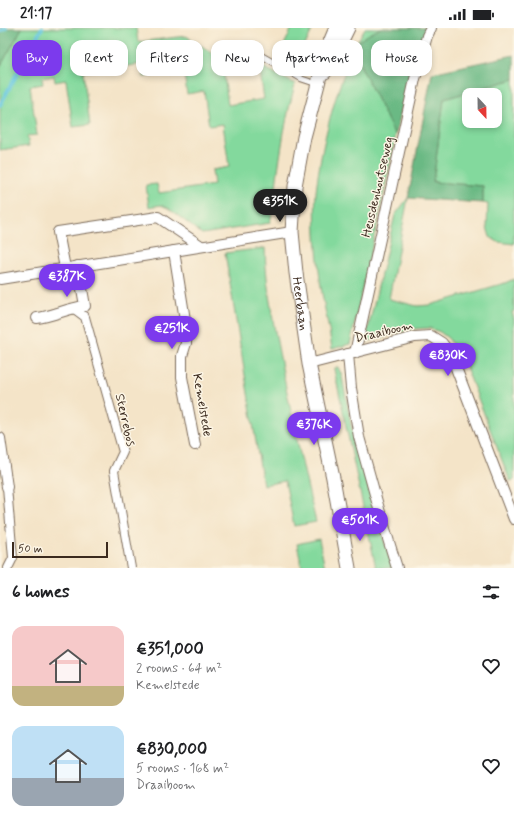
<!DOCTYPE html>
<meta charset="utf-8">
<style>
:root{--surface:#fff;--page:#f2f2f2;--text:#202124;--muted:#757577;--accent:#7c3aed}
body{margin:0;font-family:Mynerve,sans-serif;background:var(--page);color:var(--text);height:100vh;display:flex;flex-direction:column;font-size:15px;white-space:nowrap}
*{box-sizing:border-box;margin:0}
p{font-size:13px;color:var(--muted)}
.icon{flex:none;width:22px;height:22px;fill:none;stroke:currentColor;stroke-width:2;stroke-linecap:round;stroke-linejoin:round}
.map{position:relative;height:540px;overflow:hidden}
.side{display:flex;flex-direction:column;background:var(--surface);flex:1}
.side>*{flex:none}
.guide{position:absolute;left:12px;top:12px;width:490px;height:36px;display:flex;gap:8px}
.needle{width:26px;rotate:158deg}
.buttons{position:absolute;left:462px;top:60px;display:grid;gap:8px}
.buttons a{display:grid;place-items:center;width:40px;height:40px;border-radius:8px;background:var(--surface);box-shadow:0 2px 6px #0003;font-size:20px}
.scale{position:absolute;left:12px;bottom:10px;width:96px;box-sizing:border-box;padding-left:4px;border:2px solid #3b2a1e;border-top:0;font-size:11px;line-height:14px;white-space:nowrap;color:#3b2a1e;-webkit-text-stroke:3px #fcf5e5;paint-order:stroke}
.price{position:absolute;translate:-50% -34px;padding:0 9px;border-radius:14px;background:var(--accent);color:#fff;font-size:13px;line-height:26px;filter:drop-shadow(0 1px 2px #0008)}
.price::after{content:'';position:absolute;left:50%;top:24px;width:12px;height:9px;margin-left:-6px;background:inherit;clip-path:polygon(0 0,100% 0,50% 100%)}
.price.on{background:#222;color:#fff}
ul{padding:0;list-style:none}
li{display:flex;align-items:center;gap:12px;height:100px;padding:0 12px}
li span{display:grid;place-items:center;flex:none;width:112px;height:80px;border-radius:12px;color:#555}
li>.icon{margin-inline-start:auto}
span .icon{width:48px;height:48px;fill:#fffc;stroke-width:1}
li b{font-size:17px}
h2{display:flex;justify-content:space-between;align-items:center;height:48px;padding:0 12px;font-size:17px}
.pill{padding:0 14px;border-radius:12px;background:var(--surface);box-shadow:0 2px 6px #0003;font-size:14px;line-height:36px}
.pill.on{background:var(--accent);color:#fff}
.status{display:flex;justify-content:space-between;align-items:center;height:28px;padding:0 20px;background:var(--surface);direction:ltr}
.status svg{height:11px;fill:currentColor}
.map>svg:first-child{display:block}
.green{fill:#83d99d;stroke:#5f825e;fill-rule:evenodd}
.forest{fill:#6ab984;stroke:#527251}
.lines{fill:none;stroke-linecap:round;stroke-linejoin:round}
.stream{stroke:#62c7df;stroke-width:4}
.service-casing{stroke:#7c6b5a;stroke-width:7}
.pedestrian-casing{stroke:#7c6b5a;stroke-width:10}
.minor-casing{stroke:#7c6b5a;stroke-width:12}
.tertiary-casing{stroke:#7c6b5a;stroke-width:15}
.service{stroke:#fff;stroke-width:5}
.pedestrian{stroke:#fff;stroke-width:8}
.minor{stroke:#fff;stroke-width:10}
.tertiary{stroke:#fff;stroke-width:13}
.labels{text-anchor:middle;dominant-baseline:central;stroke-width:3;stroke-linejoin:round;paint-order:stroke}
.street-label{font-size:13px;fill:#3b2a1e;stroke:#fcf5e5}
</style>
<div class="status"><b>21:17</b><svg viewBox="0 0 49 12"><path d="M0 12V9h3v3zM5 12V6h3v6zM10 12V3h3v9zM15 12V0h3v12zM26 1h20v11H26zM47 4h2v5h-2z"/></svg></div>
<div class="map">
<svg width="514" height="540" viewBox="0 0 514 540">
<rect width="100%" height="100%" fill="#fcf5e5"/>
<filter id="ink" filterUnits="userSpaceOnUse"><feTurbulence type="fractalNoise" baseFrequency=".025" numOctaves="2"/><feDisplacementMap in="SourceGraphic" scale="8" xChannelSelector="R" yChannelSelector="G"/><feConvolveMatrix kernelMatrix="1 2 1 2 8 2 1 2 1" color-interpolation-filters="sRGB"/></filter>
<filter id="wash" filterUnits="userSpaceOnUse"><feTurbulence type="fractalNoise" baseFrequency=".012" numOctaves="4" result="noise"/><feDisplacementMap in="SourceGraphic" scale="16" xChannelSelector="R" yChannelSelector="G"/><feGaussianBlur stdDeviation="0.9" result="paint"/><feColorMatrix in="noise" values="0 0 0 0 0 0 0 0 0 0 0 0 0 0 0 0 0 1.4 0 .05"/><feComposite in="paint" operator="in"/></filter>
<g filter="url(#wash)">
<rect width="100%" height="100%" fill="#f4e4c8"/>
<g class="green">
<polygon points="22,0 136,0 138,14 186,8 222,31 228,77 264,71 259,37 295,56 289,80 284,104 278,142 275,168 270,195 202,206 168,180 161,177 149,179 146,157 157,156 159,165 214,157 212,142 229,139 223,96 209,98 204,63 187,66 182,32 158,36 159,47 144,49 142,36 83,44 90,97 73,99 66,52 55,54 54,48 42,50 43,56 30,58 37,107 27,108 29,118 0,122 0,39"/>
<polygon points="292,0 313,0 295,39 278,30"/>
<polygon points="365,0 381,0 365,9 356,16"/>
<path d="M354,21L358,33L393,103L396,106L377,196L350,316L332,321C329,298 323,275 320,252C317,225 314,191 316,164C321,117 335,64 354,21Z"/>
<path d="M514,51V216L498,214L490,209L487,199L488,176L483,175V158L433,154L444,71ZM469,67H495V93H469Z"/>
<polygon points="408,170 389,271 417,278 430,277 505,255 514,251 514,283 512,284 514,291 514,452 510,453 466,339 449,311 440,304 429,300 412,301 365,314 395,187"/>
<path d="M265,220C266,264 276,307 284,350C294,398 304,446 316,494L294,498L285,453L263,457L225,225Z"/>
<polygon points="337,339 338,339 342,348 351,397 360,431 382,506 393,540 376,540 334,341"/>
<polygon points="319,511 325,540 302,540 297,516"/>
</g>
<g class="forest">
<polygon points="0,0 22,0 0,39"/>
<path d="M381,0H427L411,44L405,65L396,106L393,103L358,33C357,29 354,24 355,20C355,12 374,4 381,0Z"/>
<polygon points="514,27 514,51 444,71 433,154 483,158 483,175 408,170 432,45"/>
</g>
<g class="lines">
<g class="stream">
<polyline points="0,3 6,0"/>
<polyline points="0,77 42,0"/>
</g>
</g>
</g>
<g filter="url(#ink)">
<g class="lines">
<defs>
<polyline id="service" points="257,25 302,51 317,56"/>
<g id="pedestrian">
<polyline points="73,280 85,289 123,424 114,443 131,540"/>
<polyline points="7,459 13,530 8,540"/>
</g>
<g id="minor">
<polyline points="174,223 185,292 186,315 182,328 182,349 195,417"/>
<polyline points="65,240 58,204 158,189 201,218"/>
<polyline points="0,251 292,204"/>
<path d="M37,290C53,288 68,280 85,278L78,238"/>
<polyline points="355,325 415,51 427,8 431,0"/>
<polyline points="348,326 351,360 359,409 381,488 397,540"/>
<polyline points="309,336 415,309 431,308 442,315 451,327 514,491"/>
<polyline points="0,410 7,459"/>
</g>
<g id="tertiary">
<path id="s1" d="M336,0L325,26L318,56L304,109L295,158L292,204L296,245L309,336L333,450L349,540"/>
<polyline points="325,44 333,31 348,0"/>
</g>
</defs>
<use href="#service" class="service-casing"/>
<use href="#pedestrian" class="pedestrian-casing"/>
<use href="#minor" class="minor-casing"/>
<use href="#tertiary" class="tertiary-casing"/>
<use href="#service" class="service"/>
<use href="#pedestrian" class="pedestrian"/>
<use href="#minor" class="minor"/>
<use href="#tertiary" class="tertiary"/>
</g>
</g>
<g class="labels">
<g class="street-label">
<text transform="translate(378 159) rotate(-77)">Heusdenhoutseweg</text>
<text stroke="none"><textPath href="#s1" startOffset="282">Heerbaan</textPath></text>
<text transform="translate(384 304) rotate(-13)">Draaiboom</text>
<text transform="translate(202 377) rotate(80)">Kemelstede</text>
<text transform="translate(125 392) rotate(77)">Sterrebos</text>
</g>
</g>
</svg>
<div class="buttons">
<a><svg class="needle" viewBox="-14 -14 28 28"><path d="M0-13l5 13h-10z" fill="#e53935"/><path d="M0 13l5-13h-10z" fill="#757577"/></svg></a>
</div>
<div class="scale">50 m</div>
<b class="price on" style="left:280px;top:195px">€351K</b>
<b class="price" style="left:67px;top:270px">€387K</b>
<b class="price" style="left:172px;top:322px">€251K</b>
<b class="price" style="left:448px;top:349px">€830K</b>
<b class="price" style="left:314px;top:418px">€376K</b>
<b class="price" style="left:360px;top:514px">€501K</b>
<div class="guide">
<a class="pill on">Buy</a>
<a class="pill">Rent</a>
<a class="pill">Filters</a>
<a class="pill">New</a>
<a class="pill">Apartment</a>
<a class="pill">House</a>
</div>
</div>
<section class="side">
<h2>6 homes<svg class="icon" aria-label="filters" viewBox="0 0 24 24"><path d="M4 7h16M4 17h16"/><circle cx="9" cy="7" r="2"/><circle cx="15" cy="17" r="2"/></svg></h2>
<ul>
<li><span style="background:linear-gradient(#f6c9c9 75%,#c2b280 0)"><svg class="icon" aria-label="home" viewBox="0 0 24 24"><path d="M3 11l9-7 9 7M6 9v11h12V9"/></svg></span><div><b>€351,000</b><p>2 rooms · 64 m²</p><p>Kemelstede</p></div><svg class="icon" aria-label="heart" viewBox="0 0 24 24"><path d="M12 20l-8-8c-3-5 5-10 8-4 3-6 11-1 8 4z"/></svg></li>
<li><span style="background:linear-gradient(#bfe0f5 65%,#9aa5b1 0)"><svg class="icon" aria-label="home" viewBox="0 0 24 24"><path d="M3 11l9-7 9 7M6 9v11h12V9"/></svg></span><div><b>€830,000</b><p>5 rooms · 168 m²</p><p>Draaiboom</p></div><svg class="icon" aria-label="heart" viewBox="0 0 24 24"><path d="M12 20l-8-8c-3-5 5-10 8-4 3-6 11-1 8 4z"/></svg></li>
</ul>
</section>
